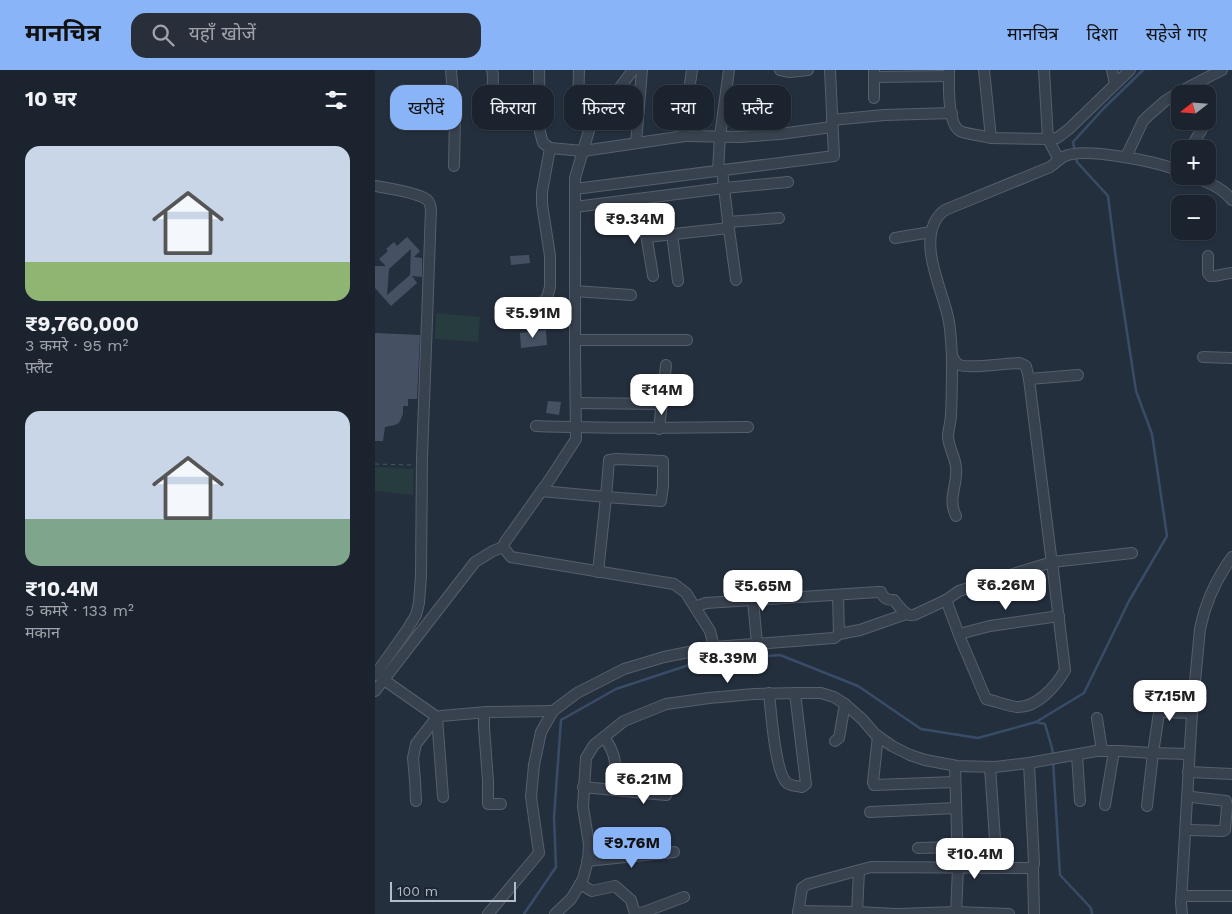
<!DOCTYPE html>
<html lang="hi">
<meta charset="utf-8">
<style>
:root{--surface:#1b232e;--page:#282f3a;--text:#f1f3f6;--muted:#a0a4aa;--line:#39404a;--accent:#8ab4f8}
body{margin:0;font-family:"Work Sans","Noto Sans Devanagari",sans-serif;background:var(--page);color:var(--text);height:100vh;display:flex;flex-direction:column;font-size:19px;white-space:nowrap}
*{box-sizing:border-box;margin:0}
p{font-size:16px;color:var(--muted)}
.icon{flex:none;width:28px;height:28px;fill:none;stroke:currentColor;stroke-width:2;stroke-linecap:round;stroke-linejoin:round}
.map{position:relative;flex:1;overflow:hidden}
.side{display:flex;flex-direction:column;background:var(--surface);width:375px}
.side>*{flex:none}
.hud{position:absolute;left:15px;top:15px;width:475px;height:45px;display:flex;gap:10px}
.needle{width:32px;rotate:253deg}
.controls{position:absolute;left:796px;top:15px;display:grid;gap:10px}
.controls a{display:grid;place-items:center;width:45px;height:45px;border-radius:10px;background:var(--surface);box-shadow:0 1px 4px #0004,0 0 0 1px var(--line);font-size:25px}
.scale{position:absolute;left:15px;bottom:12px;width:126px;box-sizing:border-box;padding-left:5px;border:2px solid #b4bcc9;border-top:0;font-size:14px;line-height:18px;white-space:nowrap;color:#b4bcc9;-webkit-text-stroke:4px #1d2633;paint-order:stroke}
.price{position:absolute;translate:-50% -42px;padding:0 11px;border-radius:10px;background:#fff;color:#222;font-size:16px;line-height:32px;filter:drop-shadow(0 1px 2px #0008)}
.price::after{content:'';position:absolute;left:50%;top:30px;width:15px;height:11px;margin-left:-8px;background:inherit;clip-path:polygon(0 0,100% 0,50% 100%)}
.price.on{background:var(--accent);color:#111}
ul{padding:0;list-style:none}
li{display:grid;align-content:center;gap:10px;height:265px;padding:0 25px}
li span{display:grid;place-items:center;height:155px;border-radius:15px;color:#555}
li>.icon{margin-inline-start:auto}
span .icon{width:90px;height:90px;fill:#fffc;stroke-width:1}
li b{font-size:21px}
h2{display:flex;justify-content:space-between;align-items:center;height:60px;padding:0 25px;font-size:21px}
.pill{padding:0 18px;border-radius:15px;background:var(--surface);box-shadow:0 1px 4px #0004,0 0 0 1px var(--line);font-size:18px;line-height:45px}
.pill.on{background:var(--accent);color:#111}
header{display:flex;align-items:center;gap:30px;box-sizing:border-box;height:70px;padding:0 25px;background:var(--accent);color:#111}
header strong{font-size:24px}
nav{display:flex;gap:28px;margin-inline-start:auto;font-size:18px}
.search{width:350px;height:45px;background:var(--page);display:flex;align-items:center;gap:12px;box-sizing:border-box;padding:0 18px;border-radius:15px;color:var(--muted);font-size:19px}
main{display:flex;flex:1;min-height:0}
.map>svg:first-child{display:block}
.green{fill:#263c3f}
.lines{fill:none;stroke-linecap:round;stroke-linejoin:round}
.stream{stroke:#394c67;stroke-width:2.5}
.building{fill:#455162;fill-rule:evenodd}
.minor-casing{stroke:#565f6c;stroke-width:12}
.path{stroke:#44595c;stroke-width:1;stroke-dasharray:4 4;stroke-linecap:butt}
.minor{stroke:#38414e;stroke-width:10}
</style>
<header>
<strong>मानचित्र</strong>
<div class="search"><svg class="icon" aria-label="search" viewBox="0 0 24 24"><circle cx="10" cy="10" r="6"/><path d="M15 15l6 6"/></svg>यहाँ खोजें</div>
<nav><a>मानचित्र</a><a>दिशा</a><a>सहेजे गए</a></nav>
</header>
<main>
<section class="side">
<h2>10 घर<svg class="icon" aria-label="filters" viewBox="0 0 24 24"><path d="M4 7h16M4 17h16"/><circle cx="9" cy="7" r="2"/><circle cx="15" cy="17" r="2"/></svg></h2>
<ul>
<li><span style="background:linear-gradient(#c9d6e8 75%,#8fb573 0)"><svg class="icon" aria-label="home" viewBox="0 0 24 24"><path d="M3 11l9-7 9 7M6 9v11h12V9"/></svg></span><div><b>₹9,760,000</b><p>3 कमरे · 95 m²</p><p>फ़्लैट</p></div></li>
<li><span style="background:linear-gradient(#c9d6e8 70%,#7fa58c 0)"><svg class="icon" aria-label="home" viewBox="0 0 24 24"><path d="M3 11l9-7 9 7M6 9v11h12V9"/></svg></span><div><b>₹10.4M</b><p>5 कमरे · 133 m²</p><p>मकान</p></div></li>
</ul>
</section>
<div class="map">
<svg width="857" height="844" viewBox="0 0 857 844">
<rect width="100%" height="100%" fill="#242f3e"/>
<g class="green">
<polygon points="61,243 105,247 103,272 60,269"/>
<polygon points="0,397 39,399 38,425 0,421"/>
</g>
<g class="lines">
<g class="stream">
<polyline points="700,82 698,72 729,38 768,0"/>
<polyline points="661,652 670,654 677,678 678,685"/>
<polyline points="678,691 685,805 716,838 717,844"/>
<polyline points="149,844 181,797 179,747 186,650 241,619 323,592 405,585 483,616 546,659 603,668 661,652 709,623 754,531 792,466 777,364 761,321 742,197 733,126 702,92 701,87"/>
</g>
</g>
<g class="building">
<path d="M32,167L45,181L39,187L47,188V207L37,206L42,213L16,236L0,218V196H11L4,189L13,181L11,179L19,172L22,176ZM36,179L35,205L12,225L14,199Z"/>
<polygon points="154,185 155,193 136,195 135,186"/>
<polygon points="171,260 172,275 146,278 145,263"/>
<polygon points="0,263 45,265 42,329 33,329 33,336 28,336 28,344 24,353 20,355 10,357 8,371 0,371"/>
<polygon points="173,331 186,332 184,345 171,343"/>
</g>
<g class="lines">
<defs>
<g id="minor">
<polyline points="76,0 80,47 79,96"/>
<polyline points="117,0 118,5 117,46"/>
<polyline points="164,0 165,62 168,73 175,78 208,81 310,66"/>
<polyline points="204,0 203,37 206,43 220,51"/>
<polyline points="317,0 308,63 310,66 364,67 405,64 457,57"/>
<polyline points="405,0 415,2 433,0"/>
<path d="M574,0C574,13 572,54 585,61C590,64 610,66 616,68"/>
<polyline points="609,0 616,68 673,69 682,68 694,59 755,0"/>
<polyline points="669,0 673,69 684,90"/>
<polyline points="737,0 740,14"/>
<polyline points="499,7 574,6"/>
<polyline points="499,28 499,1"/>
<polyline points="457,50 509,45 577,43"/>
<polyline points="261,73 267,0"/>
<polyline points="815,79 830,54"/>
<polyline points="751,87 768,51 773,46 790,31 804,22 847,0"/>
<polyline points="347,100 353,152 361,210"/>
<polyline points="343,101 345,66 354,0"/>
<path d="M818,106C833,113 847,117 857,130"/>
<path d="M0,116C12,118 42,123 51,129C55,131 55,135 56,139L47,388L46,506L44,533L41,545L32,560L0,605"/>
<polyline points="200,119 459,86 455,0"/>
<polyline points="200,137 349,118 413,112"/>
<polyline points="267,140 278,206"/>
<polyline points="353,152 404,148"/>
<polyline points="297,164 303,211"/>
<polyline points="272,167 354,158"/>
<polyline points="520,168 556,162"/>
<path d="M833,186V203L835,206C843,207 850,203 857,203"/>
<polyline points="200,221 256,225"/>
<polyline points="133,247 163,236 172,228 175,217 175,186 167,134 167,122 175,78"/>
<polyline points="200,270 312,270"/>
<path d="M577,286C577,305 577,325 576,344C576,352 573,360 573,367C574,378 580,387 581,397C583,416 572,428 581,446"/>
<polyline points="828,287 857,288"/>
<polyline points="654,309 703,305"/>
<polyline points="201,333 287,334"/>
<path d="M161,356C232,359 302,358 373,357"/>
<polyline points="284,359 291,295"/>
<polygon points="242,389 288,391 288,416 286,431 231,427 234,390"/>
<polyline points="166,421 231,427 223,502"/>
<path d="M757,483L677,492L615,511L584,521L571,530L586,570L611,629C621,631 632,636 642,637C662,638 681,616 690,600C686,564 681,528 677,492L676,486L654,309L651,296L645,293C633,293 593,299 585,295C581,294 579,289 577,286C576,273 576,259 573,247C567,219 544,175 562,148C564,145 567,142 570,140L675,97C679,94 683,90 688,87C708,76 783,92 805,101"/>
<polyline points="378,530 382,574"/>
<path d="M320,537L331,533L503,522H506C509,529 512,530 519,530C524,536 530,547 539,545L571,530"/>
<polyline points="464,564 485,560 531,544"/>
<polyline points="584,564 615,556 684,546"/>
<polyline points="339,577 459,568 464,564 463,525"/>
<polyline points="9,610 62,647 68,727"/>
<polyline points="0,621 100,492 118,481 128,477"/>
<path d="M394,623C396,641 400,703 412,713C416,716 422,716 427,717L431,714L420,623"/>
<polyline points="784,642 817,643"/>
<polyline points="722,648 727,681"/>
<polyline points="503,666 498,712 499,715 580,712"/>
<path d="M229,667C243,687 241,696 238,719"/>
<polyline points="460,671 464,668 470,634"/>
<polyline points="702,685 705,731"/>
<polyline points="580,696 583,798 581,844"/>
<polyline points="615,697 622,798"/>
<polyline points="813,702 857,704"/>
<polyline points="208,717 291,725 293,718 293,704"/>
<polyline points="41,731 40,710 38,688 41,674 62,647 66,646 112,642"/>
<polyline points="126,734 113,734 113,711 109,657 109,646 112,642 178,641"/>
<polyline points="730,735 739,681"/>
<polyline points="772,736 778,683 788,616"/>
<polyline points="495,742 581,738"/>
<polyline points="814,760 848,761 850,760 852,736 851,731 817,727"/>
<polyline points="543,778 582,777"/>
<polyline points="212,791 299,782"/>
<polyline points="658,798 659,844"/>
<polyline points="205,814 217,821 240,816 256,830 260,844"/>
<polyline points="811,826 857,826"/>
<polyline points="423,841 482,842 484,801"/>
<polyline points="482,842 521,844"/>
<polyline points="113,844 164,783 156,727 159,695 166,662 178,641 202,623 249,599 289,587 339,577 335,561 311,523 299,514 136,487 128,477 130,472 175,409 201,369 200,280 200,108 215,57 258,0"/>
<polyline points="180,844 196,829 208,809 213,790 214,774 208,737 211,688 219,675 249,651 291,634 334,628 379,624 425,623 446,623 459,627 470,634 487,649 500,664 517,676 535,685 550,690 582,696 620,697 654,693 721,681 744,681 778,683 814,684"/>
<polyline points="260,844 269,842 309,827"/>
<polyline points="423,844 427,818 433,814 496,797 658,798 659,793 654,693"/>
<polyline points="523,844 581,842 634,844"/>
<path d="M807,844L806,833L817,643L825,559C830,534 842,508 857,487"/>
</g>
</defs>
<use href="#minor" class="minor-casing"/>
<polyline class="path" points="0,394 36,395"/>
<use href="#minor" class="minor"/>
</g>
</svg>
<div class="controls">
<a><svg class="needle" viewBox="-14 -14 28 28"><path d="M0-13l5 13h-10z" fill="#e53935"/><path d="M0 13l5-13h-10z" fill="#a0a4aa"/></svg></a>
<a>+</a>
<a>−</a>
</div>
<div class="scale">100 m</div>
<b class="price" style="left:260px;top:175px">₹9.34M</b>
<b class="price" style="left:158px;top:269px">₹5.91M</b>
<b class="price" style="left:287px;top:346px">₹14M</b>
<b class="price" style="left:631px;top:541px">₹6.26M</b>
<b class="price" style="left:388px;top:542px">₹5.65M</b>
<b class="price" style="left:353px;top:614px">₹8.39M</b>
<b class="price" style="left:795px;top:652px">₹7.15M</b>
<b class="price" style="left:269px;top:735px">₹6.21M</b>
<b class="price on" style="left:257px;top:799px">₹9.76M</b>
<b class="price" style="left:600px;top:810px">₹10.4M</b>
<div class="hud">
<a class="pill on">खरीदें</a>
<a class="pill">किराया</a>
<a class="pill">फ़िल्टर</a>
<a class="pill">नया</a>
<a class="pill">फ़्लैट</a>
</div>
</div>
</main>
